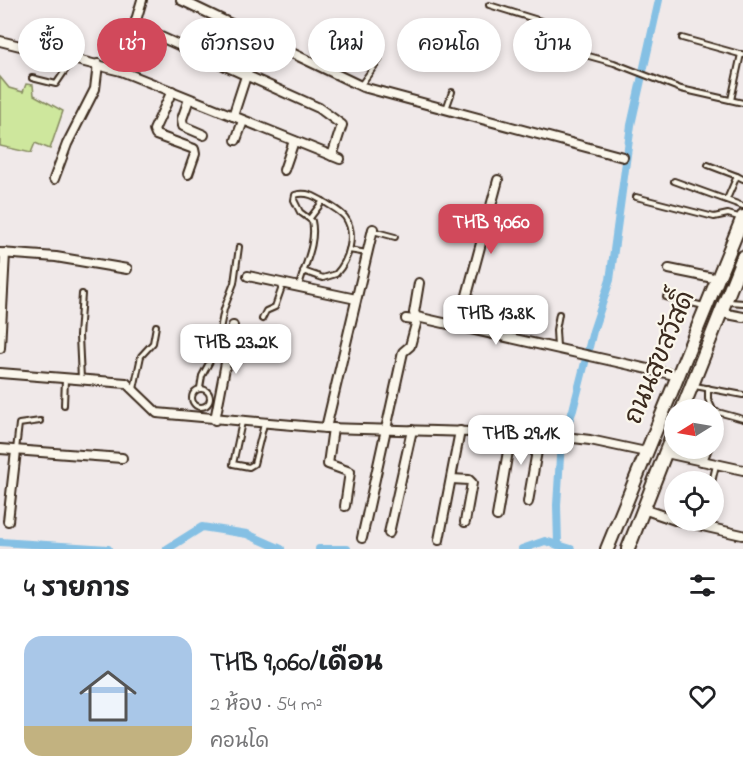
<!DOCTYPE html>
<html lang="th">
<meta charset="utf-8">
<style>
:root{--surface:#fff;--page:#f6f6f6;--text:#202124;--muted:#757577;--line:#e0e0e0;--accent:#d1495b}
body{margin:0;font-family:"Indie Flower","Playpen Sans Thai",sans-serif;background:var(--page);color:var(--text);height:100vh;display:flex;flex-direction:column;font-size:22px;white-space:nowrap}
*{box-sizing:border-box;margin:0}
p{font-size:20px;color:var(--muted)}
.icon{flex:none;width:33px;height:33px;fill:none;stroke:currentColor;stroke-width:2;stroke-linecap:round;stroke-linejoin:round}
.map{position:relative;height:549px;overflow:hidden}
.sheet{display:flex;flex-direction:column;background:var(--surface);flex:1}
.sheet>*{flex:none}
.banner{position:absolute;left:18px;top:18px;width:708px;height:54px;display:flex;gap:12px}
.needle{width:39px;rotate:259deg}
.fabs{position:absolute;left:664px;top:399px;display:grid;gap:12px}
.fabs a{display:grid;place-items:center;width:60px;height:60px;border-radius:50%;background:var(--surface);box-shadow:0 3px 9px #0003;font-size:30px}
.price{position:absolute;translate:-50% -51px;padding:0 14px;border-radius:12px;background:#fff;color:#222;font-size:20px;line-height:39px;filter:drop-shadow(0 2px 3px #0008)}
.price::after{content:'';position:absolute;left:50%;top:36px;width:18px;height:14px;margin-left:-9px;background:inherit;clip-path:polygon(0 0,100% 0,50% 100%)}
.price.current{background:var(--accent);color:#fff}
ul{padding:0;list-style:none}
li{display:flex;align-items:center;gap:18px;height:150px;padding:0 24px}
li+li{border-top:2px solid var(--line)}
li span{display:grid;place-items:center;flex:none;width:168px;height:120px;border-radius:18px;color:#555}
li>.icon{margin-inline-start:auto}
span .icon{width:72px;height:72px;fill:#fffc;stroke-width:1}
li b{font-size:26px}
h2{display:flex;justify-content:space-between;align-items:center;height:72px;padding:0 24px;font-size:26px}
.tag{padding:0 21px;border-radius:27px;background:var(--surface);box-shadow:0 3px 9px #0003;font-size:21px;line-height:54px}
.tag.current{background:var(--accent);color:#fff}
.map>svg:first-child{display:block}
.grass{fill:#cee79d;stroke:#84885e;stroke-width:1.5}
.lines{fill:none;stroke-linecap:round;stroke-linejoin:round}
.canal{stroke:#85c0e4;stroke-width:8}
.lane-casing{stroke:#3b2a1e;stroke-width:8}
.street-casing{stroke:#3b2a1e;stroke-width:12}
.primary-casing{stroke:#3b2a1e;stroke-width:16}
.lane{stroke:#fbf7ec;stroke-width:4}
.street{stroke:#fbf7ec;stroke-width:8}
.primary{stroke:#fbf7ec;stroke-width:12}
.labels{text-anchor:middle;dominant-baseline:central;stroke-width:4.5;stroke-linejoin:round;paint-order:stroke}
.street-label{font-size:26px;fill:#3b2a1e;stroke:#fbf7ec}
</style>
<div class="map">
<svg width="743" height="549" viewBox="0 0 743 549">
<rect width="100%" height="100%" fill="#f0e9e9"/>
<filter id="ink" filterUnits="userSpaceOnUse"><feTurbulence type="fractalNoise" baseFrequency=".0167" numOctaves="2"/><feDisplacementMap in="SourceGraphic" scale="12" xChannelSelector="R" yChannelSelector="G"/><feConvolveMatrix kernelMatrix="1 2 1 2 8 2 1 2 1" color-interpolation-filters="sRGB"/></filter>
<g filter="url(#ink)">
<polygon class="grass" points="0,77 9,88 23,92 26,84 33,85 34,95 63,111 50,149 35,143 31,153 0,146"/>
<g class="lines">
<g class="canal">
<polyline points="0,542 108,549"/>
<polyline points="558,545 557,505 561,441 573,410 593,331 610,280 631,125 659,0"/>
<polyline points="167,549 202,527 247,534 281,549"/>
<polyline points="319,549 347,549"/>
<polyline points="522,549 545,541 571,549"/>
</g>
<defs>
<g id="lane">
<polyline points="489,5 554,25 567,50 614,63 681,89 743,103"/>
<polyline points="682,38 743,55"/>
<polyline points="32,78 56,84 73,59"/>
<polyline points="360,86 379,60"/>
<polyline points="731,100 741,54"/>
<polyline points="446,109 452,92"/>
<polyline points="708,165 737,176"/>
<polyline points="674,181 743,206"/>
<polyline points="636,197 714,217 728,214 742,218"/>
<polyline points="727,199 737,176 743,179"/>
<polyline points="310,218 323,201"/>
<polyline points="373,231 395,237"/>
<polyline points="349,250 367,253"/>
<path d="M299,286C304,266 317,243 312,221L300,212L294,200L295,195C307,191 316,197 326,203C332,207 340,211 345,217C357,234 349,260 336,274L323,278L303,271"/>
<polyline points="666,297 704,306"/>
<polyline points="729,302 743,303"/>
<polyline points="262,319 266,311 275,307 283,284"/>
<polyline points="557,347 556,330 559,314"/>
<polyline points="81,379 79,336 82,294"/>
<polyline points="695,386 743,395"/>
<polyline points="200,388 202,376 216,350 224,309 234,283 239,247"/>
<polyline points="708,388 708,399 713,410"/>
<circle cx="201" cy="398" r="9"/>
<polyline points="134,389 141,356 153,343 156,326"/>
<polyline points="64,405 65,379"/>
<polyline points="714,411 743,419"/>
<polyline points="242,422 233,464 249,467 254,464 264,424"/>
<polyline points="16,450 19,424 40,421"/>
<polyline points="712,482 716,465"/>
</g>
<g id="street">
<polyline points="181,0 363,87 623,157"/>
<polyline points="134,25 319,108 342,125 332,156"/>
<polyline points="0,41 121,71 340,159"/>
<polyline points="121,71 142,0"/>
<polyline points="172,91 154,130 156,135 194,149 195,154 188,174"/>
<polyline points="189,99 182,119 183,126 204,135"/>
<polyline points="233,116 259,36"/>
<polyline points="236,140 243,121"/>
<polyline points="284,170 294,141"/>
<polyline points="54,179 67,144 95,89 98,64"/>
<polyline points="0,253 56,257 127,269"/>
<polyline points="669,269 718,279"/>
<polyline points="248,276 356,299"/>
<polyline points="419,283 414,313 417,317 679,376"/>
<polyline points="722,313 743,317"/>
<polyline points="459,325 498,180"/>
<polyline points="0,348 5,253"/>
<polyline points="0,373 126,383 157,413 326,428 540,434 590,440 646,452"/>
<polyline points="215,420 233,326"/>
<polyline points="326,428 373,229"/>
<polyline points="333,428 328,464 350,472 345,506"/>
<polyline points="714,430 715,428"/>
<polyline points="0,449 122,458"/>
<polyline points="666,453 743,470"/>
<polyline points="702,461 707,448"/>
<polyline points="452,479 469,480 472,483 465,522"/>
<polyline points="528,502 540,434"/>
<polyline points="643,509 675,520"/>
<polyline points="497,516 508,451 506,445 501,442 502,432"/>
<polyline points="676,520 742,535"/>
<polyline points="8,521 16,451"/>
<polyline points="389,533 412,430"/>
<polyline points="362,538 403,352 410,346 416,324 414,320 406,319"/>
<polyline points="439,540 460,431"/>
</g>
<g id="primary">
<polyline points="682,410 743,257"/>
<polyline points="607,549 743,217"/>
<polyline points="628,549 675,428"/>
</g>
</defs>
<use href="#lane" class="lane-casing"/>
<use href="#street" class="street-casing"/>
<use href="#primary" class="primary-casing"/>
<use href="#lane" class="lane"/>
<use href="#street" class="street"/>
<use href="#primary" class="primary"/>
</g>
</g>
<g class="labels">
<g class="street-label">
<text transform="translate(661 358) rotate(-67)">ถนนสุขสวัสดิ์</text>
</g>
</g>
</svg>
<div class="fabs">
<a><svg class="needle" viewBox="-14 -14 28 28"><path d="M0-13l5 13h-10z" fill="#e53935"/><path d="M0 13l5-13h-10z" fill="#757577"/></svg></a>
<a><svg class="icon" aria-label="locate" viewBox="0 0 24 24"><circle cx="12" cy="12" r="6"/><path d="M12 2v4M12 18v4M2 12h4M18 12h4"/></svg></a>
</div>
<b class="price current" style="left:491px;top:255px">THB 9,060</b>
<b class="price" style="left:496px;top:346px">THB 13.8K</b>
<b class="price" style="left:236px;top:375px">THB 23.2K</b>
<b class="price" style="left:521px;top:466px">THB 29.1K</b>
<div class="banner">
<a class="tag">ซื้อ</a>
<a class="tag current">เช่า</a>
<a class="tag">ตัวกรอง</a>
<a class="tag">ใหม่</a>
<a class="tag">คอนโด</a>
<a class="tag">บ้าน</a>
</div>
</div>
<section class="sheet">
<h2>4 รายการ<svg class="icon" aria-label="filters" viewBox="0 0 24 24"><path d="M4 7h16M4 17h16"/><circle cx="9" cy="7" r="2"/><circle cx="15" cy="17" r="2"/></svg></h2>
<ul>
<li><span style="background:linear-gradient(#a9c7e8 75%,#c2b280 0)"><svg class="icon" aria-label="home" viewBox="0 0 24 24"><path d="M3 11l9-7 9 7M6 9v11h12V9"/></svg></span><div><b>THB 9,060/เดือน</b><p>2 ห้อง · 54 m²</p><p>คอนโด</p></div><svg class="icon" aria-label="heart" viewBox="0 0 24 24"><path d="M12 20l-8-8c-3-5 5-10 8-4 3-6 11-1 8 4z"/></svg></li>
</ul>
</section>
